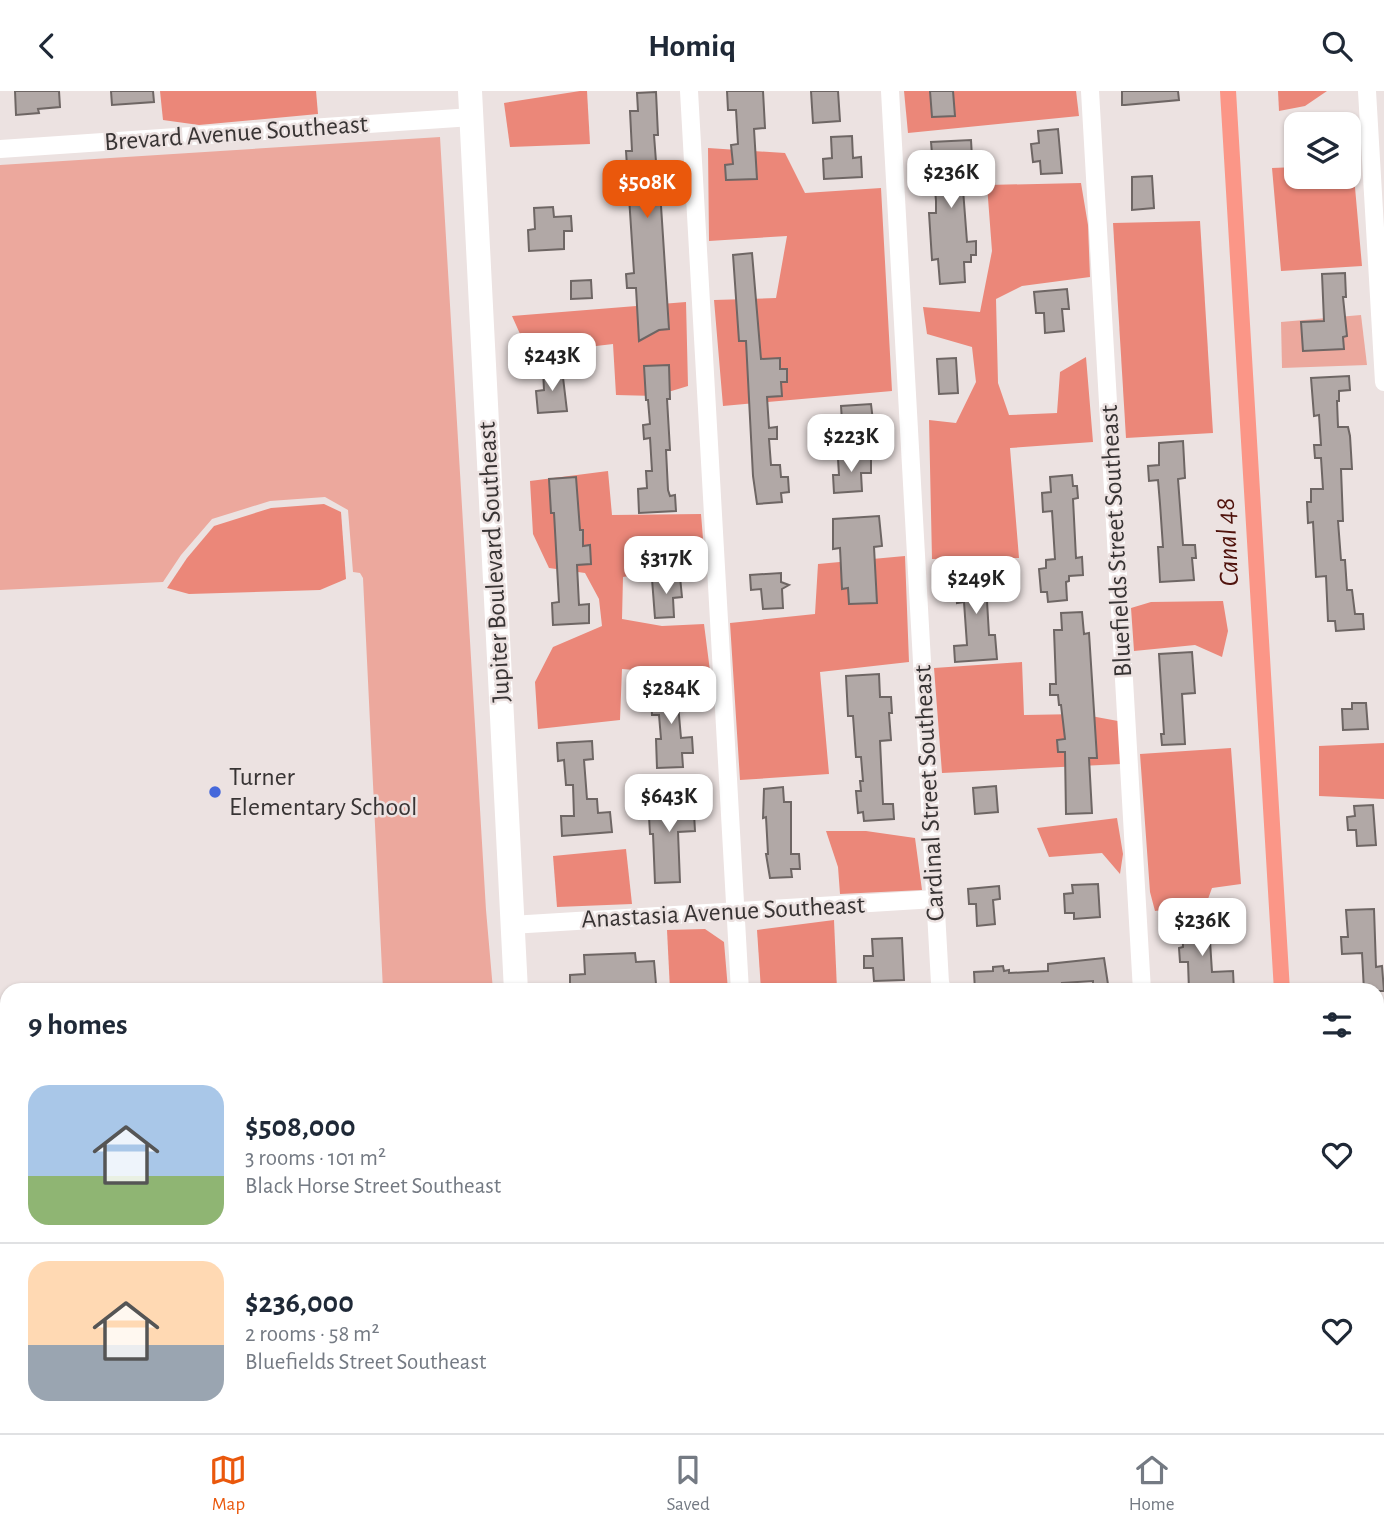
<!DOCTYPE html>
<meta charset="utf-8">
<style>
:root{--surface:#fff;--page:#f6f6f7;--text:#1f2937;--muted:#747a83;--line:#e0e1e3;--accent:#ea580c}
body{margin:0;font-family:"Alegreya Sans",sans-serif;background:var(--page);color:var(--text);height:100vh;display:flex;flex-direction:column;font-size:26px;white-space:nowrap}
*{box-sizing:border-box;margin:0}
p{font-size:23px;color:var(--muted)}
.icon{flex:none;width:38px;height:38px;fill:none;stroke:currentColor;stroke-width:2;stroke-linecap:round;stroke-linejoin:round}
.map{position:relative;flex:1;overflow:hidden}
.panel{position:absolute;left:0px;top:892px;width:1384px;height:450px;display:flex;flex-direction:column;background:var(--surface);border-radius:21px 21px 0 0;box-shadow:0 2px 5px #0004}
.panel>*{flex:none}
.tools{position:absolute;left:1284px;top:21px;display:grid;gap:14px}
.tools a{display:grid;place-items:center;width:77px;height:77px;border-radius:14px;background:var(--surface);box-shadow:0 2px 5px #0004;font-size:35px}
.price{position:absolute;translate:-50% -60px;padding:0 16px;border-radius:14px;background:#fff;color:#222;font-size:23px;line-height:46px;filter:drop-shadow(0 2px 4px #0008)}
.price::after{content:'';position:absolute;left:50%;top:42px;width:21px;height:16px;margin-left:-10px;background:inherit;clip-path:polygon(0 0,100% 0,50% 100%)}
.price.current{background:var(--accent);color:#fff}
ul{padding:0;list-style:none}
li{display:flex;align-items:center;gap:21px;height:175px;padding:0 28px}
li+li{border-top:2px solid var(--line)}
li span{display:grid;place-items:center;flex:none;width:196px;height:140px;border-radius:21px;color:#555}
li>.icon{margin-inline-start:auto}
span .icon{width:84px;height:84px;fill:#fffc;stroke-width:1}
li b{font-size:30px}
h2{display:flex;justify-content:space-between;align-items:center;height:84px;padding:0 28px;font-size:30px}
header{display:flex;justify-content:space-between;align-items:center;height:91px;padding:0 28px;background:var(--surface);font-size:32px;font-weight:700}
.menu{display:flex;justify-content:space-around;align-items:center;height:98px;border-top:2px solid var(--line);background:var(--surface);font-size:19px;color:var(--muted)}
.menu a{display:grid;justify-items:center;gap:4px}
.menu .current{color:var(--accent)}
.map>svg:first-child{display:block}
.green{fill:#eca89d}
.forest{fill:#eb8779}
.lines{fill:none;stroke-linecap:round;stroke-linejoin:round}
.canal{stroke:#fb9687;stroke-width:16}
.building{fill:#b1a8a6;stroke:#6e6664;stroke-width:2}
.street{stroke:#fff;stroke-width:18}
.secondary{stroke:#fff;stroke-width:24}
.poi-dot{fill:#4568db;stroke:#ece2e1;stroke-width:2.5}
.labels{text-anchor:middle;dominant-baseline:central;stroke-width:5;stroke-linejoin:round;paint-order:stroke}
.street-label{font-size:26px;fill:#383434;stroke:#ece2e1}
.poi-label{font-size:26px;fill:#383434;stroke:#ece2e1;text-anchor:start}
.water-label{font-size:28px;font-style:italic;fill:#4f110b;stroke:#ece2e1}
</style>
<header><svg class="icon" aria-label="back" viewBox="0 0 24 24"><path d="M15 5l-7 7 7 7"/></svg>Homiq<svg class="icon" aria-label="search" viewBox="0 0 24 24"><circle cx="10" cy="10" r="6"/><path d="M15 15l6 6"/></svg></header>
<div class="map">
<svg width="1384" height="1342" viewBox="0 0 1384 1342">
<rect width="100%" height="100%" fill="#ece2e1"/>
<g class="green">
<polygon points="440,46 486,819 493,899 383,899 363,487 360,482 353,481 348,419 325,406 270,410 212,428 181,464 163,491 0,499 0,74"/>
<polygon points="1361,224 1367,274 1282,277 1281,231"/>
</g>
<g class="forest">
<polygon points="160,0 316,0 318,23 199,34 163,29"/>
<polygon points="580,0 587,0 590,53 510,56 504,12"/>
<polygon points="904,0 1076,0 1079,25 908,42"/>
<polygon points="1278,0 1327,0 1305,15 1279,20"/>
<polygon points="708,57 785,62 805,102 881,97 892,300 723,315 714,209 776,207 787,145 709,150"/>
<polygon points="1349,74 1353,74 1362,175 1281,180 1272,77 1297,76 1297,86 1349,86"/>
<polygon points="1081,92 1088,134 1090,186 1022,195 996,208 998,292 1009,324 1057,322 1060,281 1086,266 1093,351 1010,357 1019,467 932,468 929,329 956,332 976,291 972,256 927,243 923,216 980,221 992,160 987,94"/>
<polygon points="1200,130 1213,342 1126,347 1113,132"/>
<polygon points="686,211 688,295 655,305 616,304 613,253 529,263 512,225"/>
<polygon points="608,380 612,424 701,423 705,472 623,486 622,528 662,535 704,533 710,580 659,581 622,578 620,629 538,638 535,591 553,556 602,535 599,508 585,482 549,477 533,443 530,390"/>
<polygon points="324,413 341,421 346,488 320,499 189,503 167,497 187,467 214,435 271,417"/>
<polygon points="905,465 909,571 820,581 829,683 740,689 730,532 815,523 818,473"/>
<polygon points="1223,510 1228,540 1222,566 1195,554 1134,560 1131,517 1151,511"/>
<polygon points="1022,571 1024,624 1080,623 1118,630 1121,673 942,682 934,577"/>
<polygon points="1384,652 1384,708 1319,705 1319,655"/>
<path d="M1231,657L1241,793L1212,797L1208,808C1190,811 1174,818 1155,820L1150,801L1140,663Z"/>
<polygon points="1117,727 1123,763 1120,783 1102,762 1049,766 1037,737"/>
<polygon points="826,740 866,740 915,747 922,799 840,803 838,776"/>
<polygon points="626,758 632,813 557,816 553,765"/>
<polygon points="834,829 837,899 761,899 757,839"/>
<polygon points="705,838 724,851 728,899 670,899 667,839"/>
<polygon points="1377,972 1384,972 1384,1120 1377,1121"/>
</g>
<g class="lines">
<polyline class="canal" points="1228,0 1282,900"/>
</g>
<g class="building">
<polygon points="15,0 59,0 60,16 38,18 39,22 16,24"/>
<polygon points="111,0 153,0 154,11 112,14"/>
<polygon points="727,0 763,0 765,37 754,38 757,88 726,89 725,74 733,73 731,54 738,53 736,19 728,19"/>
<polygon points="811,0 838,0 840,30 813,32"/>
<polygon points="930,0 953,0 955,25 932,26"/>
<polygon points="1122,0 1178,0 1179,9 1125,14 1122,14"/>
<polygon points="656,1 658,44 654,44 657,84 659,84 669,238 659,239 639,250 636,197 627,197 626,183 634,182 626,60 632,60 630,20 638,20 637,2"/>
<polygon points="1058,38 1062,82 1041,83 1040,70 1033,71 1031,53 1039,52 1038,40"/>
<polygon points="852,45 853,67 861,66 862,86 824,88 823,68 832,67 831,46"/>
<polygon points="971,49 973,84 962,85 967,151 976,150 976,164 971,164 971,171 964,171 965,191 940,193 938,168 932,169 929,122 936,122 936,110 931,51"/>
<polygon points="1152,85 1154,117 1132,119 1132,86"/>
<polygon points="553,116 554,126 571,125 572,140 564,140 564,158 529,160 528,139 535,138 534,117"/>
<polygon points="752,162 761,268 780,267 780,278 787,278 787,291 781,291 782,305 767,306 769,337 777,336 777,348 769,348 771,374 780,374 781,386 788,386 789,401 781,402 782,411 757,413 753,385 746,250 739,250 733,164"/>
<polygon points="1345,182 1346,206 1343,206 1347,245 1343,246 1344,258 1303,260 1301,231 1324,230 1322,183"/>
<polygon points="591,189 592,207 571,208 571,190"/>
<polygon points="1067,198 1069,218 1062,218 1064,240 1045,242 1044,222 1036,222 1034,201"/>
<polygon points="956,267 958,302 939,303 937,268"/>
<polygon points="669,274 670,308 667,308 670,359 666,359 668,399 670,405 675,404 676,420 639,422 638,398 647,397 646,380 652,380 650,347 644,348 643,334 650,333 648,309 646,309 644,275"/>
<polygon points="562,278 567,320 538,322 536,300 544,299 543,279"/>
<polygon points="1349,285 1350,299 1339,300 1339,310 1337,310 1338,336 1348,336 1350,345 1352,378 1341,378 1343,430 1338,430 1341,469 1345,469 1347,499 1352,499 1355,523 1363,523 1364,538 1336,540 1335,530 1328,530 1326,485 1316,486 1313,431 1308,432 1307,411 1311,411 1311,398 1323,398 1321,367 1315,367 1314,354 1321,354 1319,324 1314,325 1311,287"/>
<polygon points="871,313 873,330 859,331 860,345 843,346 841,315"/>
<polygon points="1183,350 1185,387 1178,388 1183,454 1195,454 1196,467 1192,467 1194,489 1160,491 1158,456 1163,456 1160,413 1158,389 1149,390 1148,375 1159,374 1159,352"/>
<polygon points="871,366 871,382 861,382 862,400 834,402 833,384 839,384 838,368"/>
<polygon points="1072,384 1073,395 1077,395 1078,407 1073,408 1076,467 1082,466 1083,484 1069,485 1069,490 1066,491 1067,509 1048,511 1047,501 1041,501 1039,478 1046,477 1046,469 1055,468 1052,420 1043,421 1042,402 1051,401 1050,386"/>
<polygon points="576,386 580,439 583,439 583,455 590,454 591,473 577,474 579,514 589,513 589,532 553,534 552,512 559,511 554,422 551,422 549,388"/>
<polygon points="879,425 882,455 874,456 877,512 849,513 848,497 842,498 840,457 833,458 833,428"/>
<polygon points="781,482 781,491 789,494 782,498 783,517 763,518 761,498 751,499 750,484"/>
<polygon points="995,482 997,509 987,510 989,544 995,544 997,568 955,571 954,555 967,554 964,511 957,512 955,484"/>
<polygon points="680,486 682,506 673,507 674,526 655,527 652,488"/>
<polygon points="1082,521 1084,543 1089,542 1097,667 1089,667 1092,722 1066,723 1065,661 1058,661 1057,649 1065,648 1061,614 1059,614 1058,604 1050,604 1050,593 1056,593 1054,539 1062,539 1061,522"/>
<polygon points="1192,561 1195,602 1182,603 1185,653 1162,654 1161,643 1164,643 1159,563"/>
<polygon points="879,583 880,606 891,606 892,622 889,622 891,649 880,650 883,713 893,713 894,728 864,730 863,721 858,722 856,700 861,700 860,690 863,690 861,666 856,666 853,625 848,625 846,585"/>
<polygon points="687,593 688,612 678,613 681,647 692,646 693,662 682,662 683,676 657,677 656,648 661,648 659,624 652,624 651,609 659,609 658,595"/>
<polygon points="1352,612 1366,612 1368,638 1343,639 1342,618 1352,618"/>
<polygon points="592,650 593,668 584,669 587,708 597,708 598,722 610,721 612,741 562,745 561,725 574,725 573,694 566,694 564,669 558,670 557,652"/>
<polygon points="996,695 998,721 975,723 973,697"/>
<polygon points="783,696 784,711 791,711 791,763 799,763 800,778 791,778 792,786 770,787 766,763 768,763 766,726 763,727 764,698"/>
<polygon points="693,705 695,740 678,741 680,791 655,792 653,743 650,743 648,708"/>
<polygon points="1373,714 1376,754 1357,755 1356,739 1348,739 1347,726 1355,725 1354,715"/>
<polygon points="1098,793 1100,826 1074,828 1074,822 1065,822 1064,803 1073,802 1072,794"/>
<polygon points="999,795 1000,808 993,809 995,833 977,835 976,813 969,813 968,798"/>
<polygon points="1374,818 1376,876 1382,875 1384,900 1364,900 1362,862 1342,863 1341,846 1348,846 1346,819"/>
<polygon points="1209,828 1209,838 1215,837 1216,849 1210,850 1212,881 1233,880 1234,900 1189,900 1188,871 1180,871 1179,857 1183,856 1182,830"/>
<polygon points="902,847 904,889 874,890 873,877 864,877 864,865 873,865 872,848"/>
<polygon points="635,862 636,871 654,870 656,893 604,896 604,900 570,900 570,884 585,883 584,864"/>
<polygon points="1104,867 1109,900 1093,900 1093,890 1062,892 1063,900 975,900 974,881 993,880 993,876 1003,875 1004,880 1009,879 1009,882 1048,880 1048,873"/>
</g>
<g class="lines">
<g class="street">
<polyline points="689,0 740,900"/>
<polyline points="890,0 940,892 943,900"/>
<polyline points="1090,0 1142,900"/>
<polyline points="1367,0 1384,291"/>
<polyline points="0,58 472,26"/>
<polyline points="511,834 935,808"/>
</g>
<g class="secondary">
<polyline points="470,0 516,900"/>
<polyline points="1377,1330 1384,1330"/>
<polyline points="547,1335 548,1342"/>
<polyline points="1178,1342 1305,1335"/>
</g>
</g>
<circle class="poi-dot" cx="215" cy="701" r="7"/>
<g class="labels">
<g class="street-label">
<text transform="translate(236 42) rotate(-4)">Brevard Avenue Southeast</text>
<text transform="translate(1116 450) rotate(-93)">Bluefields Street Southeast</text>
<text transform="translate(494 471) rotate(-93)">Jupiter Boulevard Southeast</text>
<text transform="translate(929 702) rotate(-93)">Cardinal Street Southeast</text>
<text transform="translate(723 821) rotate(-3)">Anastasia Avenue Southeast</text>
</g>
<g class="poi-label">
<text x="229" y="686">Turner<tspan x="229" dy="30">Elementary School</tspan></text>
</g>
<g class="water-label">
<text transform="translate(1228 451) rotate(-93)">Canal 48</text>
</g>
</g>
</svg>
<div class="tools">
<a><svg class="icon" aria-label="layers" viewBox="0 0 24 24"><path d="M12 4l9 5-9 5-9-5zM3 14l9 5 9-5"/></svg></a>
</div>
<b class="price" style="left:951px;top:119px">$236K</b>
<b class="price current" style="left:647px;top:129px">$508K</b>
<b class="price" style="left:552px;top:302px">$243K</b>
<b class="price" style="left:851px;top:383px">$223K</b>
<b class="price" style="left:666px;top:505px">$317K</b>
<b class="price" style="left:976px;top:525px">$249K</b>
<b class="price" style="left:671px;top:635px">$284K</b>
<b class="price" style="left:669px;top:743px">$643K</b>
<b class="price" style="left:1202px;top:867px">$236K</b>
<section class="panel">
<h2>9 homes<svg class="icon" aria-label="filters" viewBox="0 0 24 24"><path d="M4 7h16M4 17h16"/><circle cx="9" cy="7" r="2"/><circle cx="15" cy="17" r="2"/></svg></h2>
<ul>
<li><span style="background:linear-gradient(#a9c7e8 65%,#8fb573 0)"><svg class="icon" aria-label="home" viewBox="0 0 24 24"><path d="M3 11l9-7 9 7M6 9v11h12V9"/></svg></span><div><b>$508,000</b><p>3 rooms · 101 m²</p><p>Black Horse Street Southeast</p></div><svg class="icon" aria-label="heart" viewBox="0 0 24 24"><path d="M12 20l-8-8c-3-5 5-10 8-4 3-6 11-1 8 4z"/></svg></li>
<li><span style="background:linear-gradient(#ffd9b3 60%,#9aa5b1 0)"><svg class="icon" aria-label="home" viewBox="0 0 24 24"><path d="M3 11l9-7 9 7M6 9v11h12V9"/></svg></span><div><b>$236,000</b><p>2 rooms · 58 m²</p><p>Bluefields Street Southeast</p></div><svg class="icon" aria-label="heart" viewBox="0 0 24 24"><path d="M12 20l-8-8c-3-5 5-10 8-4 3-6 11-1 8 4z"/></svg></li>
</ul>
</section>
</div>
<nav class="menu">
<a class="current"><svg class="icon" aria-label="map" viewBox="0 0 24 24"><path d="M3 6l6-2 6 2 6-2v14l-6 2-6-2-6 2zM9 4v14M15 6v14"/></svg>Map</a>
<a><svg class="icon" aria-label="saved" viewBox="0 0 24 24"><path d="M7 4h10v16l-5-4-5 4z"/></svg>Saved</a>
<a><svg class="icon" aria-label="home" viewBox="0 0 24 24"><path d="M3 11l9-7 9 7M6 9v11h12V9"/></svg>Home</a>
</nav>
